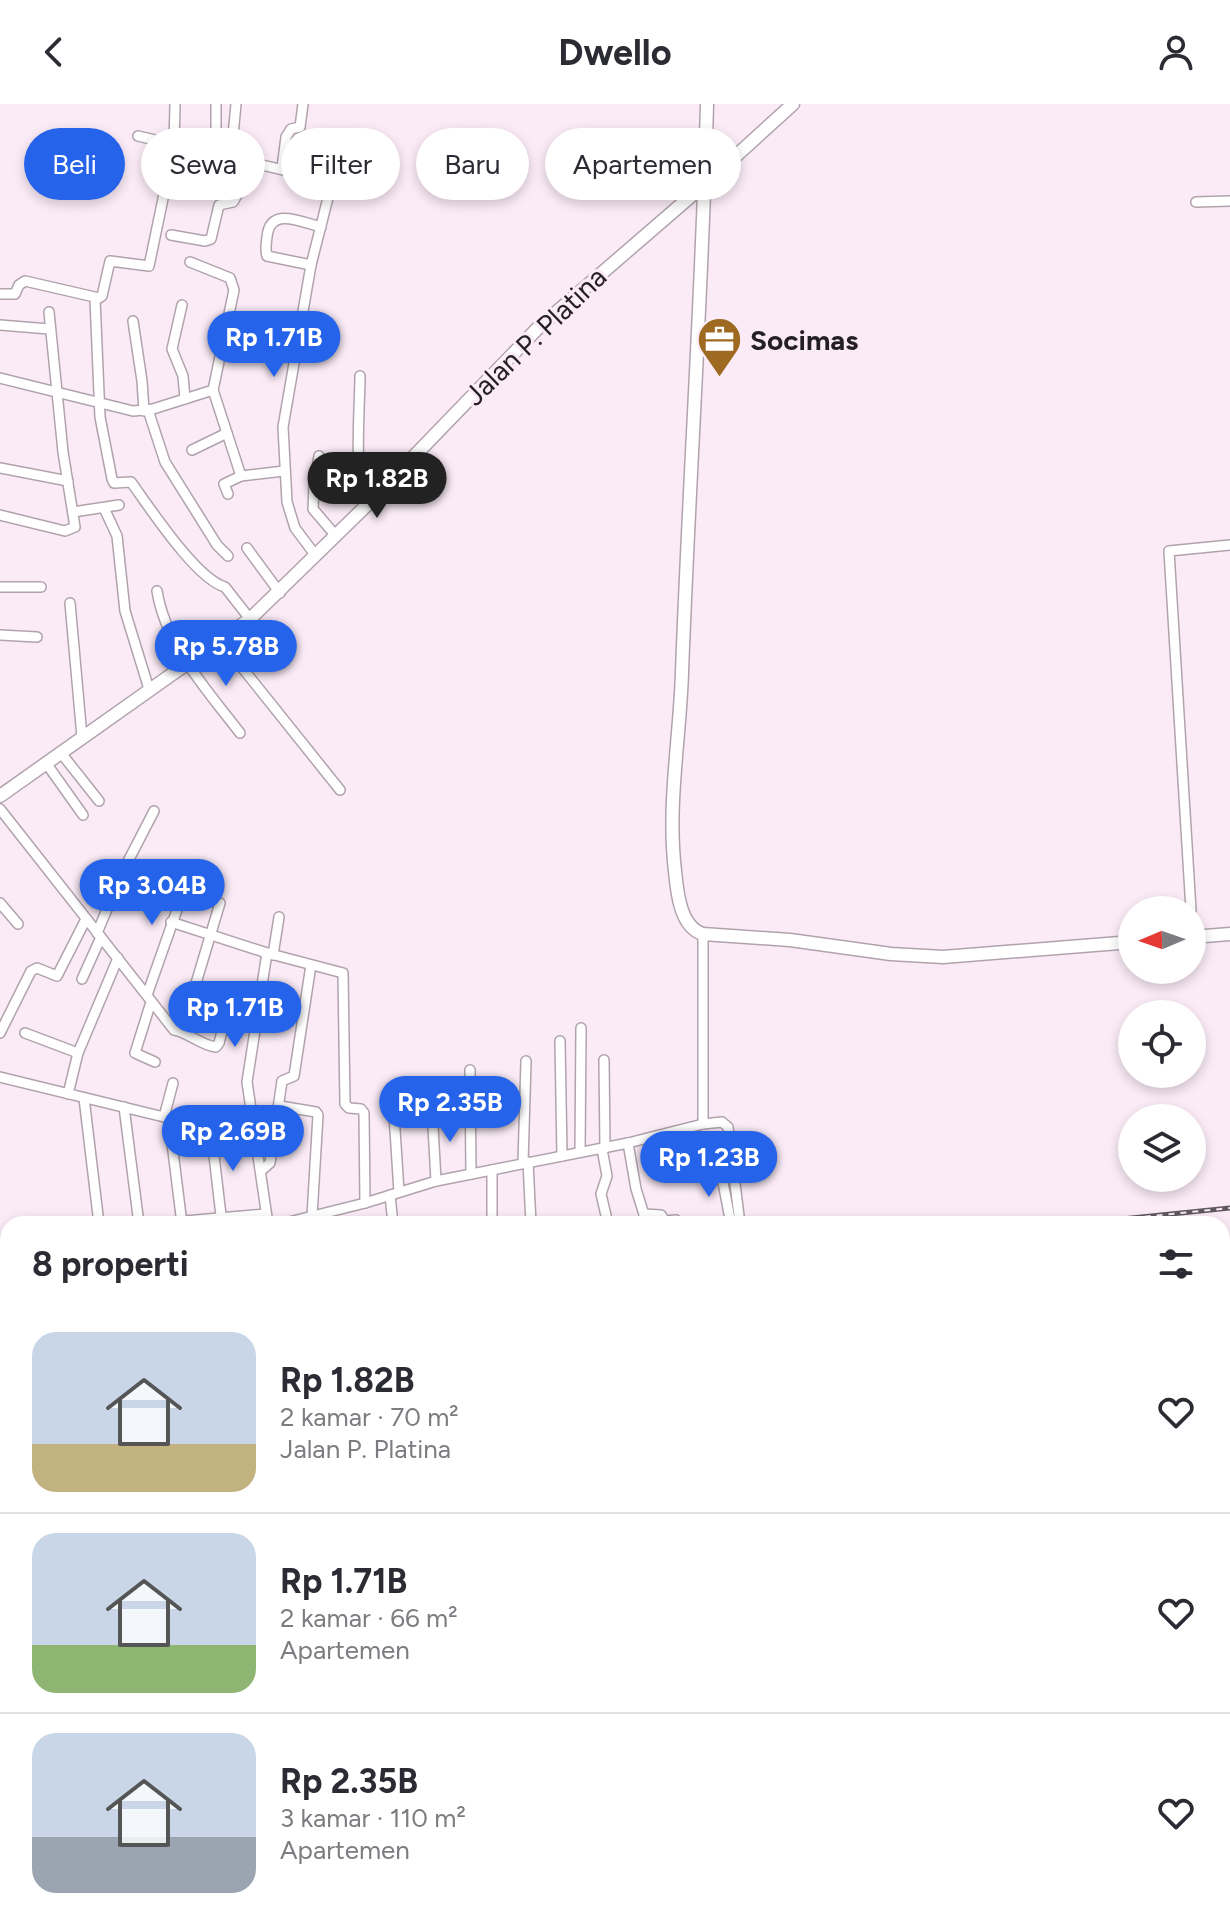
<!DOCTYPE html>
<html lang="id">
<meta charset="utf-8">
<style>
:root{--surface:#fff;--page:#f7f7f7;--text:#2b2b33;--muted:#7c7c81;--line:#e1e1e2;--accent:#2563eb}
body{margin:0;font-family:Figtree,sans-serif;background:var(--page);color:var(--text);height:100vh;display:flex;flex-direction:column;font-size:30px;white-space:nowrap}
*{box-sizing:border-box;margin:0}
p{font-size:26px;color:var(--muted)}
.icon{flex:none;width:44px;height:44px;fill:none;stroke:currentColor;stroke-width:2;stroke-linecap:round;stroke-linejoin:round}
.map{position:relative;flex:1;overflow:hidden}
.sheet{position:absolute;left:0px;top:1112px;width:1230px;height:712px;display:flex;flex-direction:column;background:var(--surface);border-radius:24px 24px 0 0;box-shadow:0 4px 12px #0003}
.sheet>*{flex:none}
.top-card{position:absolute;left:24px;top:24px;width:800px;height:72px;display:flex;gap:16px}
.needle{width:52px;rotate:268deg}
.buttons{position:absolute;left:1118px;top:792px;display:grid;gap:16px}
.buttons a{display:grid;place-items:center;width:88px;height:88px;border-radius:50%;background:var(--surface);box-shadow:0 4px 12px #0003;font-size:40px}
.price{position:absolute;translate:-50% -68px;padding:0 18px;border-radius:28px;background:var(--accent);color:#fff;font-size:26px;line-height:52px;filter:drop-shadow(0 2px 4px #0008)}
.price::after{content:'';position:absolute;left:50%;top:48px;width:24px;height:18px;margin-left:-12px;background:inherit;clip-path:polygon(0 0,100% 0,50% 100%)}
.price.on{background:#222;color:#fff}
ul{padding:0;list-style:none}
li{display:flex;align-items:center;gap:24px;height:200px;padding:0 32px}
li+li{border-top:2px solid var(--line)}
li span{display:grid;place-items:center;flex:none;width:224px;height:160px;border-radius:24px;color:#555}
li>.icon{margin-inline-start:auto}
span .icon{width:96px;height:96px;fill:#fffc;stroke-width:1}
li b{font-size:34px}
h2{display:flex;justify-content:space-between;align-items:center;height:96px;padding:0 32px;font-size:34px}
.tag{padding:0 28px;border-radius:36px;background:var(--surface);box-shadow:0 4px 12px #0003;font-size:28px;line-height:72px}
.tag.on{background:var(--accent);color:#fff}
header{display:flex;justify-content:space-between;align-items:center;height:104px;padding:0 32px;background:var(--surface);font-size:36px;font-weight:700}
.map>svg:first-child{display:block}
.lines{fill:none;stroke-linecap:round;stroke-linejoin:round}
.street-casing{stroke:#b1a3ad;stroke-width:12}
.secondary-casing{stroke:#b1a3ad;stroke-width:15}
.highway-casing{stroke:#b1a3ad;stroke-width:19}
.street{stroke:#fff;stroke-width:9}
.secondary{stroke:#fff;stroke-width:12}
.highway{stroke:#fff;stroke-width:16}
.rail-casing{stroke:#60585d;stroke-width:5}
.rail{stroke:#faebf6;stroke-width:2;stroke-dasharray:6;stroke-linecap:butt}
.labels{text-anchor:middle;dominant-baseline:central;stroke-width:6;stroke-linejoin:round;paint-order:stroke}
.street-label{font-size:28px;fill:#241f22;stroke:#faebf6}
.poi-label{font-size:28px;font-weight:bold;fill:#241f22;stroke:#faebf6;text-anchor:start}
</style>
<header><svg class="icon" aria-label="back" viewBox="0 0 24 24"><path d="M15 5l-7 7 7 7"/></svg>Dwello<svg class="icon" aria-label="person" viewBox="0 0 24 24"><circle cx="12" cy="8" r="4"/><path d="M4 21q1-7 8-7t8 7"/></svg></header>
<div class="map">
<svg width="1230" height="1824" viewBox="0 0 1230 1824">
<rect width="100%" height="100%" fill="#faebf6"/>
<g class="lines">
<defs>
<g id="street">
<polyline points="216,0 216,49"/>
<polyline points="138,32 330,77 331,82 311,161 283,323 287,398 295,424 316,452"/>
<polyline points="231,53 236,0"/>
<polyline points="282,64 286,33 291,25 300,23 303,0"/>
<polyline points="1196,98 1230,97"/>
<polyline points="171,131 205,137 211,135 219,101 233,98 240,86 247,58"/>
<polyline points="190,158 230,174 234,186 213,286 241,372"/>
<path d="M311,161L267,152C265,145 266,141 267,133C270,102 301,118 321,123"/>
<polyline points="0,190 15,190 19,181 25,177 99,194 102,192 110,157 149,162 174,42 175,0"/>
<path d="M95,195L100,313L112,375L114,379L131,378C150,404 196,475 225,483L250,515"/>
<polyline points="182,201 172,245 183,272 185,295"/>
<polyline points="263,216 301,222"/>
<polyline points="133,217 142,277 144,307"/>
<polyline points="0,221 49,225"/>
<path d="M360,272C360,300 353,381 367,401"/>
<polyline points="0,274 133,307 153,305 213,286"/>
<polyline points="148,306 165,358 217,441 228,452"/>
<polyline points="192,346 227,329"/>
<polyline points="319,352 314,382 313,405 336,432"/>
<polyline points="0,364 68,377"/>
<polyline points="228,390 224,380 241,372 284,367"/>
<polyline points="104,404 117,432 125,507 149,585"/>
<polyline points="73,408 119,401"/>
<polyline points="0,411 65,427 75,423 63,348 49,208"/>
<polyline points="247,444 280,489"/>
<polyline points="0,483 41,483"/>
<path d="M157,487C166,542 207,586 240,629"/>
<polyline points="70,499 82,633"/>
<polyline points="0,531 37,533"/>
<polyline points="220,536 340,686"/>
<polyline points="61,649 99,697"/>
<polyline points="46,659 83,711"/>
<path d="M0,705L174,926C188,928 200,941 216,943L219,939L224,920"/>
<polyline points="0,799 18,820"/>
<polyline points="1191,806 1169,447 1230,441"/>
<polyline points="1192,817 1193,833"/>
<polyline points="171,818 267,849 343,869 345,1000 349,1004 361,1005 364,1009 365,1099"/>
<polyline points="97,829 124,765 154,707"/>
<polyline points="267,849 247,978 268,1120"/>
<polyline points="273,851 279,813"/>
<polyline points="82,875 101,833"/>
<polyline points="147,891 191,766"/>
<polyline points="151,898 135,949 155,958"/>
<polyline points="182,926 220,799"/>
<polyline points="0,929 31,867 37,864 57,872 86,815"/>
<polyline points="25,929 78,949"/>
<polyline points="560,937 562,1052"/>
<polyline points="604,956 605,1044"/>
<polyline points="470,966 471,1070"/>
<polyline points="0,973 164,1013 256,1040"/>
<polyline points="68,990 78,949 118,854"/>
<polyline points="84,994 99,1120"/>
<polyline points="393,995 399,1088"/>
<polyline points="280,1002 316,1008 318,1011 312,1112"/>
<polyline points="124,1003 139,1120"/>
<polyline points="432,1004 436,1077"/>
<polyline points="164,1013 173,979"/>
<polyline points="169,1015 182,1120"/>
<polyline points="703,1020 722,1018 728,1023 740,1120"/>
<polyline points="211,1026 222,1120"/>
<polyline points="628,1039 636,1085 647,1120"/>
<polyline points="602,1045 607,1072 601,1090 608,1120"/>
<polyline points="580,1048 581,924"/>
<polyline points="528,1058 531,1120"/>
<polyline points="523,1059 526,957"/>
<polyline points="720,1063 731,1120"/>
<polyline points="492,1066 492,1120"/>
<polyline points="261,1067 270,1059 282,977 294,972 311,861"/>
<polyline points="390,1091 393,1120"/>
<polyline points="644,1110 661,1111 665,1117 676,1116"/>
<polyline points="150,1120 266,1110"/>
<polyline points="281,1120 365,1099 436,1077 628,1039 703,1020 703,830"/>
<polyline points="0,1282 8,1306"/>
<polyline points="0,1432 8,1430"/>
<polyline points="0,1520 8,1520"/>
<polyline points="0,1570 8,1570"/>
<polyline points="0,1613 8,1641"/>
<polyline points="1222,1648 1230,1661"/>
<polyline points="1222,1809 1224,1824"/>
<polyline points="452,1816 452,1824"/>
<polyline points="583,1816 584,1824"/>
<polyline points="754,1816 755,1824"/>
<polyline points="792,1816 794,1824"/>
<polyline points="851,1816 853,1824"/>
<polyline points="1102,1816 1102,1824"/>
<polyline points="125,1824 156,1816"/>
<polyline points="518,1824 537,1816"/>
<polyline points="639,1824 681,1816"/>
<polyline points="941,1824 941,1816"/>
<polyline points="1021,1824 1021,1816"/>
<polyline points="1162,1824 1163,1816"/>
</g>
<g id="secondary">
<path d="M707,0C702,190 689,379 682,568C680,635 667,700 675,767C677,788 680,823 703,830L790,836L891,850L943,853L1132,838"/>
<polyline points="0,692 250,515 367,401 537,225 705,80 793,0"/>
<polyline points="1192,833 1230,830"/>
</g>
<g id="highway">
<polyline points="1222,1196 1230,1194"/>
<polyline points="0,1495 8,1495"/>
</g>
</defs>
<use href="#street" class="street-casing"/>
<use href="#secondary" class="secondary-casing"/>
<use href="#highway" class="highway-casing"/>
<use href="#street" class="street"/>
<use href="#secondary" class="secondary"/>
<use href="#highway" class="highway"/>
<defs>
<g id="rail">
<polyline points="1073,1120 1230,1104"/>
<polyline points="0,1223 8,1222"/>
</g>
</defs>
<use href="#rail" class="rail-casing"/>
<use href="#rail" class="rail"/>
</g>
<defs>
<symbol id="office-pin" viewBox="-11 -11 22 30"><path d="M0 17L-7.5 6A9.5 9.5 0 1 1 7.5 6Z" fill="#9e6921" stroke="#faebf6"/><path d="M-6-3h4V-5.5h4V-3h4V5H-6ZM-1-4.5V-3h2v-1.5ZM-6 0V1H6V0Z" fill="#fff"/></symbol>
</defs>
<g fill-rule="evenodd">
<use href="#office-pin" x="694" y="210" width="51" height="69"/>
</g>
<g class="labels">
<g class="street-label">
<text transform="translate(535 232) rotate(-44)">Jalan P. Platina</text>
</g>
<g class="poi-label">
<text x="750" y="236">Socimas</text>
</g>
</g>
</svg>
<div class="buttons">
<a><svg class="needle" viewBox="-14 -14 28 28"><path d="M0-13l5 13h-10z" fill="#e53935"/><path d="M0 13l5-13h-10z" fill="#7c7c81"/></svg></a>
<a><svg class="icon" aria-label="locate" viewBox="0 0 24 24"><circle cx="12" cy="12" r="6"/><path d="M12 2v4M12 18v4M2 12h4M18 12h4"/></svg></a>
<a><svg class="icon" aria-label="layers" viewBox="0 0 24 24"><path d="M12 4l9 5-9 5-9-5zM3 14l9 5 9-5"/></svg></a>
</div>
<b class="price" style="left:274px;top:275px">Rp 1.71B</b>
<b class="price on" style="left:377px;top:416px">Rp 1.82B</b>
<b class="price" style="left:226px;top:584px">Rp 5.78B</b>
<b class="price" style="left:152px;top:823px">Rp 3.04B</b>
<b class="price" style="left:235px;top:945px">Rp 1.71B</b>
<b class="price" style="left:450px;top:1040px">Rp 2.35B</b>
<b class="price" style="left:233px;top:1069px">Rp 2.69B</b>
<b class="price" style="left:709px;top:1095px">Rp 1.23B</b>
<div class="top-card">
<a class="tag on">Beli</a>
<a class="tag">Sewa</a>
<a class="tag">Filter</a>
<a class="tag">Baru</a>
<a class="tag">Apartemen</a>
</div>
<section class="sheet">
<h2>8 properti<svg class="icon" aria-label="filters" viewBox="0 0 24 24"><path d="M4 7h16M4 17h16"/><circle cx="9" cy="7" r="2"/><circle cx="15" cy="17" r="2"/></svg></h2>
<ul>
<li><span style="background:linear-gradient(#c9d6e8 70%,#c2b280 0)"><svg class="icon" aria-label="home" viewBox="0 0 24 24"><path d="M3 11l9-7 9 7M6 9v11h12V9"/></svg></span><div><b>Rp 1.82B</b><p>2 kamar · 70 m²</p><p>Jalan P. Platina</p></div><svg class="icon" aria-label="heart" viewBox="0 0 24 24"><path d="M12 20l-8-8c-3-5 5-10 8-4 3-6 11-1 8 4z"/></svg></li>
<li><span style="background:linear-gradient(#c9d6e8 70%,#8fb573 0)"><svg class="icon" aria-label="home" viewBox="0 0 24 24"><path d="M3 11l9-7 9 7M6 9v11h12V9"/></svg></span><div><b>Rp 1.71B</b><p>2 kamar · 66 m²</p><p>Apartemen</p></div><svg class="icon" aria-label="heart" viewBox="0 0 24 24"><path d="M12 20l-8-8c-3-5 5-10 8-4 3-6 11-1 8 4z"/></svg></li>
<li><span style="background:linear-gradient(#c9d6e8 65%,#9aa5b1 0)"><svg class="icon" aria-label="home" viewBox="0 0 24 24"><path d="M3 11l9-7 9 7M6 9v11h12V9"/></svg></span><div><b>Rp 2.35B</b><p>3 kamar · 110 m²</p><p>Apartemen</p></div><svg class="icon" aria-label="heart" viewBox="0 0 24 24"><path d="M12 20l-8-8c-3-5 5-10 8-4 3-6 11-1 8 4z"/></svg></li>
</ul>
</section>
</div>
